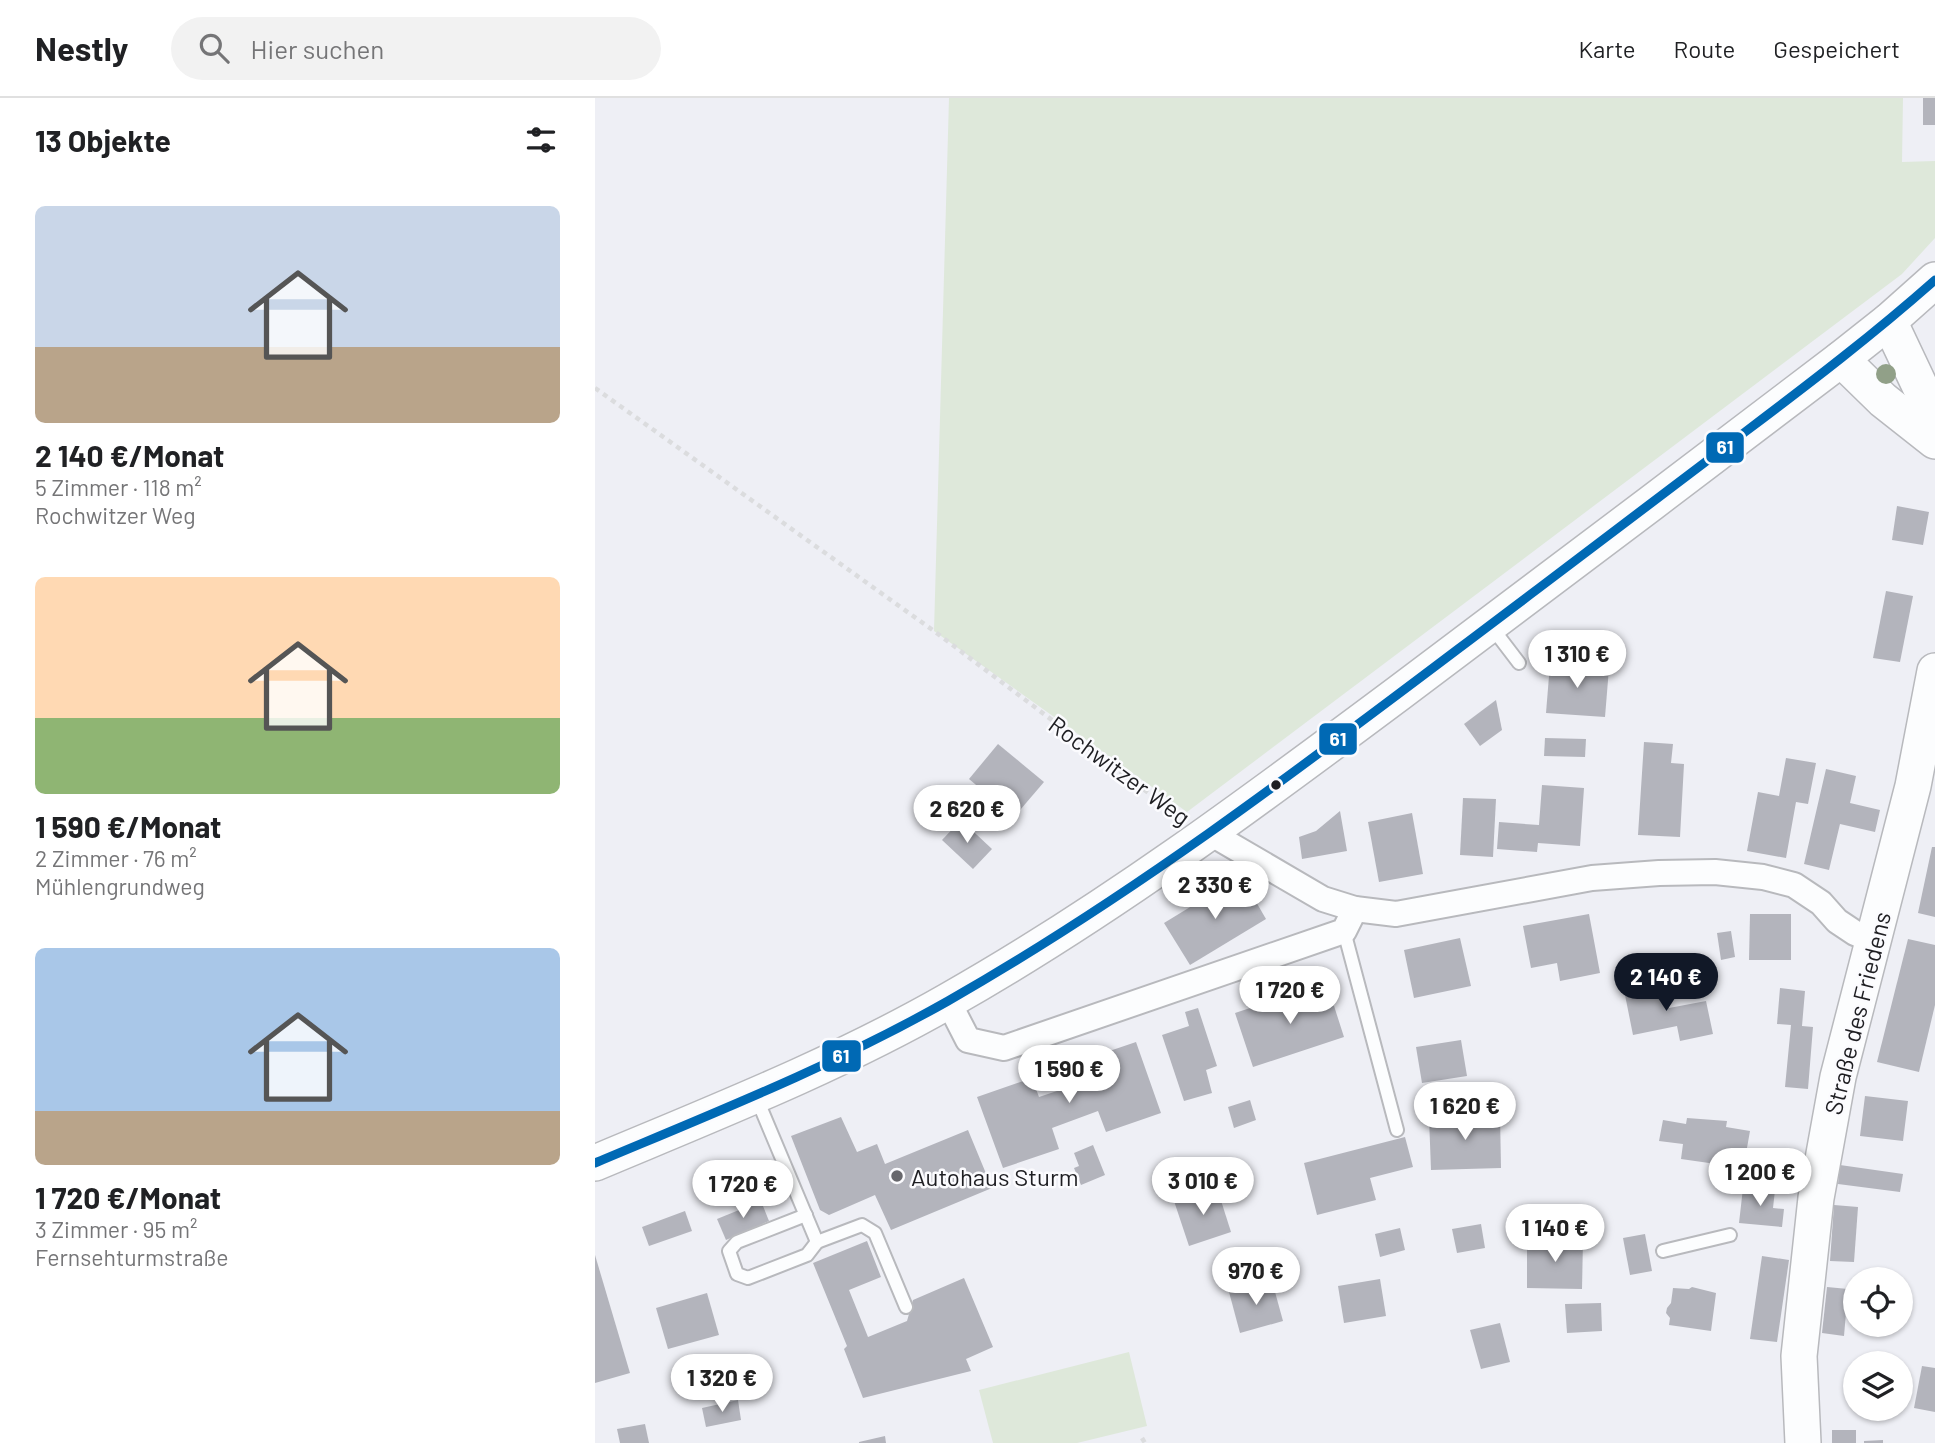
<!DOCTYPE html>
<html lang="de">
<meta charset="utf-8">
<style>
:root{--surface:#fff;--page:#f2f2f2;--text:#202124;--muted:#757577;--line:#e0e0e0;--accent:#111827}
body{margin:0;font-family:Barlow,sans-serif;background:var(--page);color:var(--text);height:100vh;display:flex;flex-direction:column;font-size:26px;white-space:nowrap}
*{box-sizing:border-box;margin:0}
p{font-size:23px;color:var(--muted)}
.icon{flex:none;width:38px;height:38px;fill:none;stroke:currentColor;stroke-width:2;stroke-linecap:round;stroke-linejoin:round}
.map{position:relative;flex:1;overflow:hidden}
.panel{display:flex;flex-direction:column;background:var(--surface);width:595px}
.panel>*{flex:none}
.fabs{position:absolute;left:1248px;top:1169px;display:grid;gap:14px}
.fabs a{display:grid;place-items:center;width:70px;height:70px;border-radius:50%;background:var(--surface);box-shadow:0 2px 5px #0004;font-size:35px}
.price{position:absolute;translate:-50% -60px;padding:0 16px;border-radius:24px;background:#fff;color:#222;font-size:23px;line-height:46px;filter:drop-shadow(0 2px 4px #0008)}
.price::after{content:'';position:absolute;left:50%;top:42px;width:21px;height:16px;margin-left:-10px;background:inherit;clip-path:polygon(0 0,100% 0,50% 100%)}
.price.active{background:var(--accent);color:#fff}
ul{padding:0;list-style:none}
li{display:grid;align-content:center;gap:14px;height:371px;padding:0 35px}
li span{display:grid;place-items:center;height:217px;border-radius:10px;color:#555}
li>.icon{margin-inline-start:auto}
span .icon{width:126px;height:126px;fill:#fffc;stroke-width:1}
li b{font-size:30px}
h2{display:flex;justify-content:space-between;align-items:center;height:84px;padding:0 35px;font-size:30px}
header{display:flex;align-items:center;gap:42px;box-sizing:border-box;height:98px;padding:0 35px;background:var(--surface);border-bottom:2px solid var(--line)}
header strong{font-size:33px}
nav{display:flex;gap:38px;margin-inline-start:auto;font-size:24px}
.search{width:490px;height:63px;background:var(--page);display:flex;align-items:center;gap:18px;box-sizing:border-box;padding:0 24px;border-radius:38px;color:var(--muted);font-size:26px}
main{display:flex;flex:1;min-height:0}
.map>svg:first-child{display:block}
.green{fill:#dee8da}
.building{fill:#b3b4bc}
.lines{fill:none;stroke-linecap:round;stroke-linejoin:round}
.lane-casing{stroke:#b8b9bd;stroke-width:16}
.street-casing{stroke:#b8b9bd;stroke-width:28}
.secondary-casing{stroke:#b8b9bd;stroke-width:38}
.path{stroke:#dbdcde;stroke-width:4.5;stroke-dasharray:5 5;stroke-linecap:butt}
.lane{stroke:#fcfdfe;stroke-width:12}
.street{stroke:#fcfdfe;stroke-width:24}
.secondary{stroke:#fcfdfe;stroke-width:35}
.bus-1-casing{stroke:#fbfbfe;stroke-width:14}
.bus-1{stroke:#0069b4;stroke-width:9}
.tree{fill:#91a088}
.bus-dot{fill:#1e1e22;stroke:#fbfbfe;stroke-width:2.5}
.poi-dot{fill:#67676c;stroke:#fbfbfe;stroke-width:2.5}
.labels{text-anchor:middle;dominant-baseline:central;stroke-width:5;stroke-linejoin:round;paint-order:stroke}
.street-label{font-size:24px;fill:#1e1e22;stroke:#fbfbfe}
.poi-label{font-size:24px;fill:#1e1e22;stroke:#fbfbfe;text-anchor:start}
.line-badge{stroke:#fbfbfe;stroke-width:2.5}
.badge-label{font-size:19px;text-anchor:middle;font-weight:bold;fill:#fff}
</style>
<header>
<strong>Nestly</strong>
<div class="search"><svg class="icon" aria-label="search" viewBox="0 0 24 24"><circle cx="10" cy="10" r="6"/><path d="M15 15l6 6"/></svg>Hier suchen</div>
<nav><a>Karte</a><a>Route</a><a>Gespeichert</a></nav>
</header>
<main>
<section class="panel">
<h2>13 Objekte<svg class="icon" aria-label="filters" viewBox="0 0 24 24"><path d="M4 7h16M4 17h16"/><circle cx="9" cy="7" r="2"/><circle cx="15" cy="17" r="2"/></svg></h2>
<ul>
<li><span style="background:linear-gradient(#c9d6e8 65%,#b9a48a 0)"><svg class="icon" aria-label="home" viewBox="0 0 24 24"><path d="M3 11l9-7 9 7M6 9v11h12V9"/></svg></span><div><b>2 140 €/Monat</b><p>5 Zimmer · 118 m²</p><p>Rochwitzer Weg</p></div></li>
<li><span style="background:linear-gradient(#ffd9b3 65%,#8fb573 0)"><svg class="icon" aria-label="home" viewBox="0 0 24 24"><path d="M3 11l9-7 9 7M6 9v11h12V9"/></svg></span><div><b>1 590 €/Monat</b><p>2 Zimmer · 76 m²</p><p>Mühlengrundweg</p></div></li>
<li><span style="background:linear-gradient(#a9c7e8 75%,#b9a48a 0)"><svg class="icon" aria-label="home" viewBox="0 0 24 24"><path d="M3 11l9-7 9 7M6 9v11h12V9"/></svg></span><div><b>1 720 €/Monat</b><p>3 Zimmer · 95 m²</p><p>Fernsehturmstraße</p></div></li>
</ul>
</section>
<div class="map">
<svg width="1340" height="1345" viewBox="0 0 1340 1345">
<rect width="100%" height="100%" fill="#eeeff5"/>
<g class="green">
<polygon points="354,0 1308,0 1307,64 1340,63 1340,140 1307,176 592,714 339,533"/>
<polygon points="534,1254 552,1328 482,1345 398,1345 384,1292"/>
</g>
<g class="building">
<rect x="1328" y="0" width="12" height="27"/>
<polygon points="1302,408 1334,414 1328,447 1297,442"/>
<polygon points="1291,493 1318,498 1305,564 1278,560"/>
<polygon points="955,566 1014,570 1010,619 951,615"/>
<polygon points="901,602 907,632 885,648 869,626"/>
<polygon points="950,640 991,641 990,659 949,658"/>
<polygon points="1049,644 1078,646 1076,665 1089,666 1085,739 1043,737"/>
<polygon points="403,646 449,684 419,719 374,681"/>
<polygon points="1191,660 1221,665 1213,706 1201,704 1191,760 1152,753 1163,694 1184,698"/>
<polygon points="1231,671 1261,678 1255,705 1285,712 1280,734 1245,726 1234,772 1209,766"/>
<polygon points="947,687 989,690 985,748 943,745 942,754 902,751 904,724 944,727"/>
<polygon points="868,700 901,701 898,759 865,757"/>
<polygon points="745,713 752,753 707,761 704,739 721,733"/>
<polygon points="817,715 828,776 784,784 773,724"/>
<polygon points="366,722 397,751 378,771 347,742"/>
<polygon points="1337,749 1340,749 1340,819 1323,815"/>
<polygon points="646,778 671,821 595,867 569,825"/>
<polygon points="994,816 1005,875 965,883 962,865 936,870 928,828"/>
<polygon points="1155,816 1196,816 1196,862 1154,862"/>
<polygon points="1136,833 1140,859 1126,862 1122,835"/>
<polygon points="865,840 876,888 819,900 809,852"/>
<polygon points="1313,841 1340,847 1340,907 1324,974 1282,964"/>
<polygon points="1069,885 1074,910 1111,903 1118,936 1085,943 1082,928 1038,937 1029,892"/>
<polygon points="732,886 749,939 658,969 640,915 682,901 684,907 694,904 692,899"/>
<polygon points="1185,890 1210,893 1207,928 1218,929 1213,991 1190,989 1196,927 1182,926"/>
<polygon points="603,910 622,968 611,972 617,995 589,1003 567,937 594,928 590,914"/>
<polygon points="866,942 872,978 827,985 821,949"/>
<polygon points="541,944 566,1015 511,1034 503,1013 457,1030 464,1051 408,1070 382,999 437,980 444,999 492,983 485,963"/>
<polygon points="1270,998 1313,1003 1308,1043 1265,1038"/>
<polygon points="655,1002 661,1022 639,1030 633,1009"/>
<polygon points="905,1017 906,1070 836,1072 834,1019"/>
<polygon points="246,1019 262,1054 282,1046 290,1066 373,1032 397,1090 296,1132 280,1097 234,1117 225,1112 196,1038"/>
<polygon points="1092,1020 1132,1023 1131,1029 1155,1033 1147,1078 1126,1075 1121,1066 1086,1061 1088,1046 1064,1043 1068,1022 1091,1026"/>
<polygon points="810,1039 818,1069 775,1080 781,1102 722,1117 709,1065"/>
<polygon points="498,1047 510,1077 486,1087 479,1070 484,1068 479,1055"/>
<polygon points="1245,1067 1308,1076 1305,1094 1243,1086"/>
<polygon points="622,1090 636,1134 594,1148 579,1103"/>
<polygon points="1148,1090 1180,1092 1178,1110 1189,1111 1187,1129 1144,1125"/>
<polygon points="166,1103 174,1123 131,1142 122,1121"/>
<polygon points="1239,1107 1263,1109 1259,1164 1235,1163"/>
<polygon points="90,1113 97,1133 54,1148 47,1129"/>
<polygon points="886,1126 890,1150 862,1155 857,1131"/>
<polygon points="805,1130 810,1152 785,1159 780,1136"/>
<polygon points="1050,1136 1057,1173 1035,1177 1028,1140"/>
<polygon points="932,1141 988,1142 987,1191 932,1190"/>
<polygon points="272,1143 286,1179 254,1192 273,1239 312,1223 318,1202 369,1180 398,1249 371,1261 376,1273 268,1300 249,1251 252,1248 218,1165"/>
<polygon points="0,1157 35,1275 0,1285"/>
<polygon points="1167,1158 1194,1162 1182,1244 1155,1241"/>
<polygon points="785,1181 791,1218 749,1225 743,1188"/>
<polygon points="677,1183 688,1223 645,1235 634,1194"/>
<polygon points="1097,1189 1121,1195 1116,1233 1074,1227 1075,1220 1071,1215 1072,1210 1076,1205 1078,1190 1094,1191"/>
<polygon points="1232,1189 1253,1191 1249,1238 1227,1235"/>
<polygon points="112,1195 124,1237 73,1251 61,1210"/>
<polygon points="1006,1205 1007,1233 972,1235 970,1206"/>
<polygon points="905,1225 915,1264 886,1271 875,1232"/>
<polygon points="1327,1268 1340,1270 1340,1314 1319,1310"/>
<polygon points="143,1302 146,1322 111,1329 107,1310"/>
<polygon points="50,1326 54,1345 25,1345 22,1331"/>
<rect x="1237" y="1332" width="24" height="13"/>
<polygon points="290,1338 291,1345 264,1345 264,1344"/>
<polygon points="1288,1342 1288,1345 1269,1345 1269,1343"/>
</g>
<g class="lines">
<defs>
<g id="lane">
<polyline points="895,527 924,565"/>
<polyline points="749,833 802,1032"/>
<polyline points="162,1001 222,1144 267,1127 280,1135 311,1209"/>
<polyline points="211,1117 142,1144 134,1153 142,1176 153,1180 212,1157 222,1144"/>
<polyline points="1068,1153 1135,1137"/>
</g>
<g id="street">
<polyline points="615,735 728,801 760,811 801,816 997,780 1064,775 1120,774 1168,779 1199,787 1226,805 1242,823 1260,835 1279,843"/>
<polyline points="353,903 373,942 409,950 749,833 760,811"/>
</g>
<g id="secondary">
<polyline points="1294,223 1340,320"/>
<polyline points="1246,261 1288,302 1340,343"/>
<path d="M0,1065C119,1015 241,967 353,903C512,813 658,704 804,595C952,484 1099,373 1246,261L1294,223L1340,182"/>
<polyline points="1208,1345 1204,1258 1221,1100 1243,979 1318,688 1340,573"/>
</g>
</defs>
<use href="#lane" class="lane-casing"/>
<use href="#street" class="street-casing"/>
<use href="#secondary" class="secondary-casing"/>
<g class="path">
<polyline points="0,290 339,533 584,718"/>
<polyline points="547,1340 550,1345"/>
</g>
<use href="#lane" class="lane"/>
<use href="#street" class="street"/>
<use href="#secondary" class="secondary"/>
<defs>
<path id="bus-1" d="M0,1065C119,1015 240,967 353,903C562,784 752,634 944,490C1013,438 1082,386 1150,334C1215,285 1279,236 1340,182"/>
</defs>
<use href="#bus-1" class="bus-1-casing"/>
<use href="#bus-1" class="bus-1"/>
</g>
<circle class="tree" cx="1291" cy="276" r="10"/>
<circle class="bus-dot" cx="681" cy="687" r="6"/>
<circle class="poi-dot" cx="302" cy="1078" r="7"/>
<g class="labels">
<g class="street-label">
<text transform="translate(525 672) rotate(36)">Rochwitzer Weg</text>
<text transform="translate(1262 915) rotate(-76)">Straße des Friedens</text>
</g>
<g class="poi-label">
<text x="316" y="1078">Autohaus Sturm</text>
</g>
</g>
<g class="line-badge">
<rect x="1110" y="333" width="40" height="33" rx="7" fill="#0069b4"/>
<rect x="723" y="624" width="40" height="34" rx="7" fill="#0069b4"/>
<rect x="226" y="941" width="41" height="34" rx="7" fill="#0069b4"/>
</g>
<g class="badge-label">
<text x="1130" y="356">61</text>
<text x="743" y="648">61</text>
<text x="246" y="965">61</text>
</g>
</svg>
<div class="fabs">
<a><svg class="icon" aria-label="locate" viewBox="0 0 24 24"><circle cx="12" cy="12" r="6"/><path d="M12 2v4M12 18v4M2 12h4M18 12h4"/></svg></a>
<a><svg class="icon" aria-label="layers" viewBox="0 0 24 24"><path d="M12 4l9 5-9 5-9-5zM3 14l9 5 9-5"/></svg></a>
</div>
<b class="price" style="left:982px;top:592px">1 310 €</b>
<b class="price" style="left:372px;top:747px">2 620 €</b>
<b class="price" style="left:620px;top:823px">2 330 €</b>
<b class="price active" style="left:1071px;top:915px">2 140 €</b>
<b class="price" style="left:695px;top:928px">1 720 €</b>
<b class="price" style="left:474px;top:1007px">1 590 €</b>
<b class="price" style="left:870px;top:1044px">1 620 €</b>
<b class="price" style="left:1165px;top:1110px">1 200 €</b>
<b class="price" style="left:608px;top:1119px">3 010 €</b>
<b class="price" style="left:148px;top:1122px">1 720 €</b>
<b class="price" style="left:960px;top:1166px">1 140 €</b>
<b class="price" style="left:661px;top:1209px">970 €</b>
<b class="price" style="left:127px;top:1316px">1 320 €</b>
</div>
</main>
